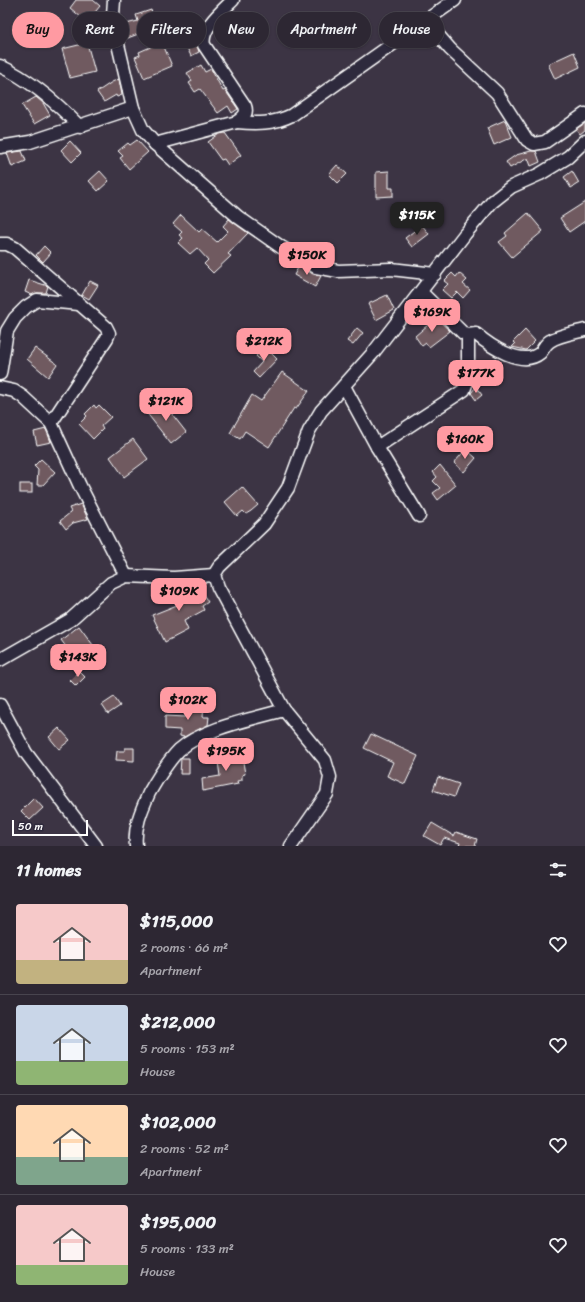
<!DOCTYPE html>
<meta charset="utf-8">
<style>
:root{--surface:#2d2733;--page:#352f3b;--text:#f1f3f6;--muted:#a7a5ac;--line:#48444e;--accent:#ff9aa2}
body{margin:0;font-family:Sriracha,sans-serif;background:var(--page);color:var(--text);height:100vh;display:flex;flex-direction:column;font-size:15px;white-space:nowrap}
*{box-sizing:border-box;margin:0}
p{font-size:13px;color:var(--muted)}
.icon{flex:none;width:22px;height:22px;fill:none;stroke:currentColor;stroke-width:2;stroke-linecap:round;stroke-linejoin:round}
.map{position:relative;height:846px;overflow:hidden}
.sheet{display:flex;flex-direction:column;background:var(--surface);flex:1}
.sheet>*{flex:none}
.guide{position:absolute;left:12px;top:12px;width:561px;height:36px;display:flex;gap:8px}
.scale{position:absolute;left:12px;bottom:10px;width:76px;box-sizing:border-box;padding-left:4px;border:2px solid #fff;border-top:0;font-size:11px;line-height:14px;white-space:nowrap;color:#fff;-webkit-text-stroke:3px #2f2a3d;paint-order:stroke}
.price{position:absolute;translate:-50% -34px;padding:0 9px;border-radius:8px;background:var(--accent);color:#111;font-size:13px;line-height:26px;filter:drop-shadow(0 1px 2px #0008)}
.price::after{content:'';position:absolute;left:50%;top:24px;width:12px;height:9px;margin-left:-6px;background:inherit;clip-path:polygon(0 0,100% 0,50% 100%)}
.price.active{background:#222;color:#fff}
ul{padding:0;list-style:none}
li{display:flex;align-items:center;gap:12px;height:100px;padding:0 16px}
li+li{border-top:1px solid var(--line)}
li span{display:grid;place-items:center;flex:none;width:112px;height:80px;border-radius:4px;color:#555}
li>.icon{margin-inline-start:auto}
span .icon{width:48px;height:48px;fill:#fffc;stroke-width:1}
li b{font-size:17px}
h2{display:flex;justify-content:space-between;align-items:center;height:48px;padding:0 16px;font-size:17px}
.chip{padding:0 14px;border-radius:18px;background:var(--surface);box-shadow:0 1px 3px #0004,0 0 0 1px var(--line);font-size:14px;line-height:36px}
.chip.active{background:var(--accent);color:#111}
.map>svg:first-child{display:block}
.building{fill:#705a60;stroke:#fff}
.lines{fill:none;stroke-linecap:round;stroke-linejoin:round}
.street-casing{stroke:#fff;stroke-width:15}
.street{stroke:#2f2a3d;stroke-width:12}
</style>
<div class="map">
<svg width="585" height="846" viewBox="0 0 585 846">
<rect width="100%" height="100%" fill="#3c3444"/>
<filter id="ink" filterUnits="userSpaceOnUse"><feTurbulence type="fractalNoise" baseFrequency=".025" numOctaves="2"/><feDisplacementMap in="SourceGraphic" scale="8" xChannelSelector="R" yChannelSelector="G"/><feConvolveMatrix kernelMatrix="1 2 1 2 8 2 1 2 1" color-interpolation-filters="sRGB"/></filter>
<g filter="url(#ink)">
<g class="building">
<polygon points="76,0 93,0 100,6 87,22 70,8"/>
<polygon points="151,10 157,27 125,39 122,25 138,21 136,15"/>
<polygon points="194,28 197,33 197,45 199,52 191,56 180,34"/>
<polygon points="162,42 172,66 144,78 135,57 140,55 139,52"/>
<polygon points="87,43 95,72 70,78 62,49"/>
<polygon points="574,52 580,67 555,79 548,64"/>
<polygon points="201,65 205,72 211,69 223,91 225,90 238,109 232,113 228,106 218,113 200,89 195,92 189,83 192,81 187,73"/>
<polygon points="119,79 122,95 117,97 116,95 104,102 97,92 112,82"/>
<polygon points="36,97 43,103 50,115 34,124 22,105"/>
<polygon points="505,120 512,137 494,145 487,128"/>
<polygon points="585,123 585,130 580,134 576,129"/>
<polygon points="225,133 241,155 228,165 224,159 221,160 208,142 219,134"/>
<polygon points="137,140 148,152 129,169 120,158 123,156 118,151 128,143 130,145"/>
<polygon points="70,141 81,153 72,162 61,150"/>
<polygon points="22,151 26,161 12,167 7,153"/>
<polygon points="531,151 536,151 540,162 531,166 528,158 510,168 506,162 516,155"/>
<polygon points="337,165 347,174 338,183 329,174"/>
<polygon points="100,171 109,181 98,191 89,181"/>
<polygon points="389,171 389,188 393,188 393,196 376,197 376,172"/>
<polygon points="572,171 579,183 571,188 564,177"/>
<polygon points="585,202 585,221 569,232 560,218"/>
<polygon points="528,213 543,231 512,257 499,242 507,236 505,233"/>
<polygon points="181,215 199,232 202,229 217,242 228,231 223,226 229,219 248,233 228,254 231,256 213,273 204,264 208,260 197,248 190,254 178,243 183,238 179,235 182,232 173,224"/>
<polygon points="422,225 429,234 412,247 405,238"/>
<polygon points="44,246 51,253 43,262 36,255"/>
<polygon points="299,266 313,274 321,276 315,287 294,275"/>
<polygon points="452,273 456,277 459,273 467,280 463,284 470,290 463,298 457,292 451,298 442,290 448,284 444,281"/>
<polygon points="29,280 48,286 46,293 37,293 32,295 25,292"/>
<polygon points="90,281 98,285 89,299 82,295"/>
<polygon points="387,295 394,310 376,320 368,304"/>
<polygon points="436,318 450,331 429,347 426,343 422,346 415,336"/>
<polygon points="357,328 363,333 353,345 347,341"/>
<polygon points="525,330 535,341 526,350 512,347 515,344 513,342"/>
<polygon points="35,348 57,364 48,377 27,359"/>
<polygon points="263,349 266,352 268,350 277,359 259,378 253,372 262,362 256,356"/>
<polygon points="282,372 309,391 296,409 294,408 269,447 245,431 240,439 230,433 252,395 261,401"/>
<polygon points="476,387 482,395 476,400 471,393"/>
<polygon points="161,400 186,432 171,444 146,412"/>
<polygon points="94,405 96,408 99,405 111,417 101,426 103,429 93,439 79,424 87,416 85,414"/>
<polygon points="46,429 51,442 37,445 34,432"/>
<polygon points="133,439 148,459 124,477 110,457"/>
<polygon points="466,449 476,458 464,472 454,463"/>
<polygon points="41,459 55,472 43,485 37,485 38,470 34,466"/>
<polygon points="440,465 456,485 438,500 433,493 440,488 433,481 437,477 433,472"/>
<rect x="20" y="484" width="12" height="9"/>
<polygon points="242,487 258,505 251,511 246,514 243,511 237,516 225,502"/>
<polygon points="81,504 88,519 73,523 66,529 60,521 71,512 69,508"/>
<polygon points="190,584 194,595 201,591 208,602 202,606 204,610 184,621 188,630 165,642 152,615 177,605 170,588"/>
<polygon points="79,626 93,645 75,659 61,640"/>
<polygon points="79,671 85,677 76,686 70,680"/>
<polygon points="114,697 120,706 108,714 102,705"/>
<polygon points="186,706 204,706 203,717 209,717 208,725 184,737 180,736 180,730 165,729 165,716 185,717"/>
<polygon points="59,728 70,740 59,749 49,737"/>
<polygon points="371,734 418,756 405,784 387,776 393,762 364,748"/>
<polygon points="125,748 134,748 134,761 116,760 117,751 125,751"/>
<polygon points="233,751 234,757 242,756 245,774 242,775 242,780 237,781 238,784 203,791 202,779 220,776 218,762 221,762 220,753"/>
<polygon points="181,758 189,758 189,774 180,774"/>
<polygon points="438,777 459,784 454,797 433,790"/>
<polygon points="34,798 43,808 30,820 21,811"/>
<polygon points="432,823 454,836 456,832 477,839 475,846 459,846 460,843 444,838 440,845 424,836"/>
</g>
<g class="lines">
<defs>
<g id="street">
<polyline points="114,0 113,15 117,40 133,108 143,130 155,144 238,217 281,247 316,267 338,271 391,269 435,274"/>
<polyline points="425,20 450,49 497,93 527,140 534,144 545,142 585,114"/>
<path d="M0,66C31,80 57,103 80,127"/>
<path d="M237,122C256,124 274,124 292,115L455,0"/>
<path d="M155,144L237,122C243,117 248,114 245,106L204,45C200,29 222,11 233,0"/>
<polyline points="0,147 30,142 133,108"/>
<polyline points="0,244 7,244 15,248 106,327 109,333 107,338 51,423"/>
<path d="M421,292L463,333L468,335L476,334C490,346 522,368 540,353C543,350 545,344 550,341C559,335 574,333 585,330"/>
<polyline points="0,374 7,331 15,318 26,307 37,300 79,304"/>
<polyline points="344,386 377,447 419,516"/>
<polyline points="0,388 14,391 23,397 51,423 80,486 126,576"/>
<polyline points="377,447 464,390 468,379 468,335"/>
<polyline points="0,660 70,620 111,583 126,576 174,578 214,575"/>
<polyline points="0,705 26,753 96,846"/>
<path d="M136,846C134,827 141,811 149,793C157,779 167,762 179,750C203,728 253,719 284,710"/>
<polyline points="291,846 327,794 330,777 325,760 284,710 218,587 214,575 219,567 264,524 288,488 309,431 321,411 373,353 465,234 492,202 511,187 540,174 568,157 585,141"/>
</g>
</defs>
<use href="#street" class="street-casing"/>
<use href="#street" class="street"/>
</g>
</g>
</svg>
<div class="scale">50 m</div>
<b class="price active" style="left:417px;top:236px">$115K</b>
<b class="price" style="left:307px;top:276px">$150K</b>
<b class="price" style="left:432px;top:333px">$169K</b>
<b class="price" style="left:264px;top:362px">$212K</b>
<b class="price" style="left:476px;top:394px">$177K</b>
<b class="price" style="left:166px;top:422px">$121K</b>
<b class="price" style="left:465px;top:460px">$160K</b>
<b class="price" style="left:179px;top:612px">$109K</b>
<b class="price" style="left:78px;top:678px">$143K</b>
<b class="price" style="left:188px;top:721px">$102K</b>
<b class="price" style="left:226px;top:772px">$195K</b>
<div class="guide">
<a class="chip active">Buy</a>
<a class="chip">Rent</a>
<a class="chip">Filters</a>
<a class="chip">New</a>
<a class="chip">Apartment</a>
<a class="chip">House</a>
</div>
</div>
<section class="sheet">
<h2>11 homes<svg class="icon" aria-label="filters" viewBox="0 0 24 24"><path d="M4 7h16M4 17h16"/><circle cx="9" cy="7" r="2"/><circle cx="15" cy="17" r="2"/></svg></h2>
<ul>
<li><span style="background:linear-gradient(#f6c9c9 70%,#c2b280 0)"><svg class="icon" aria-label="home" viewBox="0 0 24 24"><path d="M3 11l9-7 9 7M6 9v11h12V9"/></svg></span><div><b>$115,000</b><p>2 rooms · 66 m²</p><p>Apartment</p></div><svg class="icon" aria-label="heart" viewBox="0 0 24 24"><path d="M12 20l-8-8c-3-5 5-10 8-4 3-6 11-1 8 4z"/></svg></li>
<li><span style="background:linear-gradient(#c9d6e8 70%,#8fb573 0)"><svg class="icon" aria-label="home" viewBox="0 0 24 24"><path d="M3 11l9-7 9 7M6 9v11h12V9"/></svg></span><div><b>$212,000</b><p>5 rooms · 153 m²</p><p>House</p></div><svg class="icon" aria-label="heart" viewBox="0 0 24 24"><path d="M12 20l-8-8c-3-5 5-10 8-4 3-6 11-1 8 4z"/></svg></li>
<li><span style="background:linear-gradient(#ffd9b3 65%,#7fa58c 0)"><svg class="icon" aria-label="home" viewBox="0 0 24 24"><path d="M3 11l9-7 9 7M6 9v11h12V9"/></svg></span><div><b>$102,000</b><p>2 rooms · 52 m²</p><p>Apartment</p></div><svg class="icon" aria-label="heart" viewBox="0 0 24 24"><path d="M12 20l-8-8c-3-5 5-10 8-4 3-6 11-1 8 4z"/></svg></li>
<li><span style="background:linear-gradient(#f6c9c9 75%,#8fb573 0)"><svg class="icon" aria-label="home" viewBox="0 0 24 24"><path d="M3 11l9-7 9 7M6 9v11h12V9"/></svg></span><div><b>$195,000</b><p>5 rooms · 133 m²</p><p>House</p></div><svg class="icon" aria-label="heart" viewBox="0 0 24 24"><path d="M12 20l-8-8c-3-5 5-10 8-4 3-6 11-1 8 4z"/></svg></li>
</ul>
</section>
